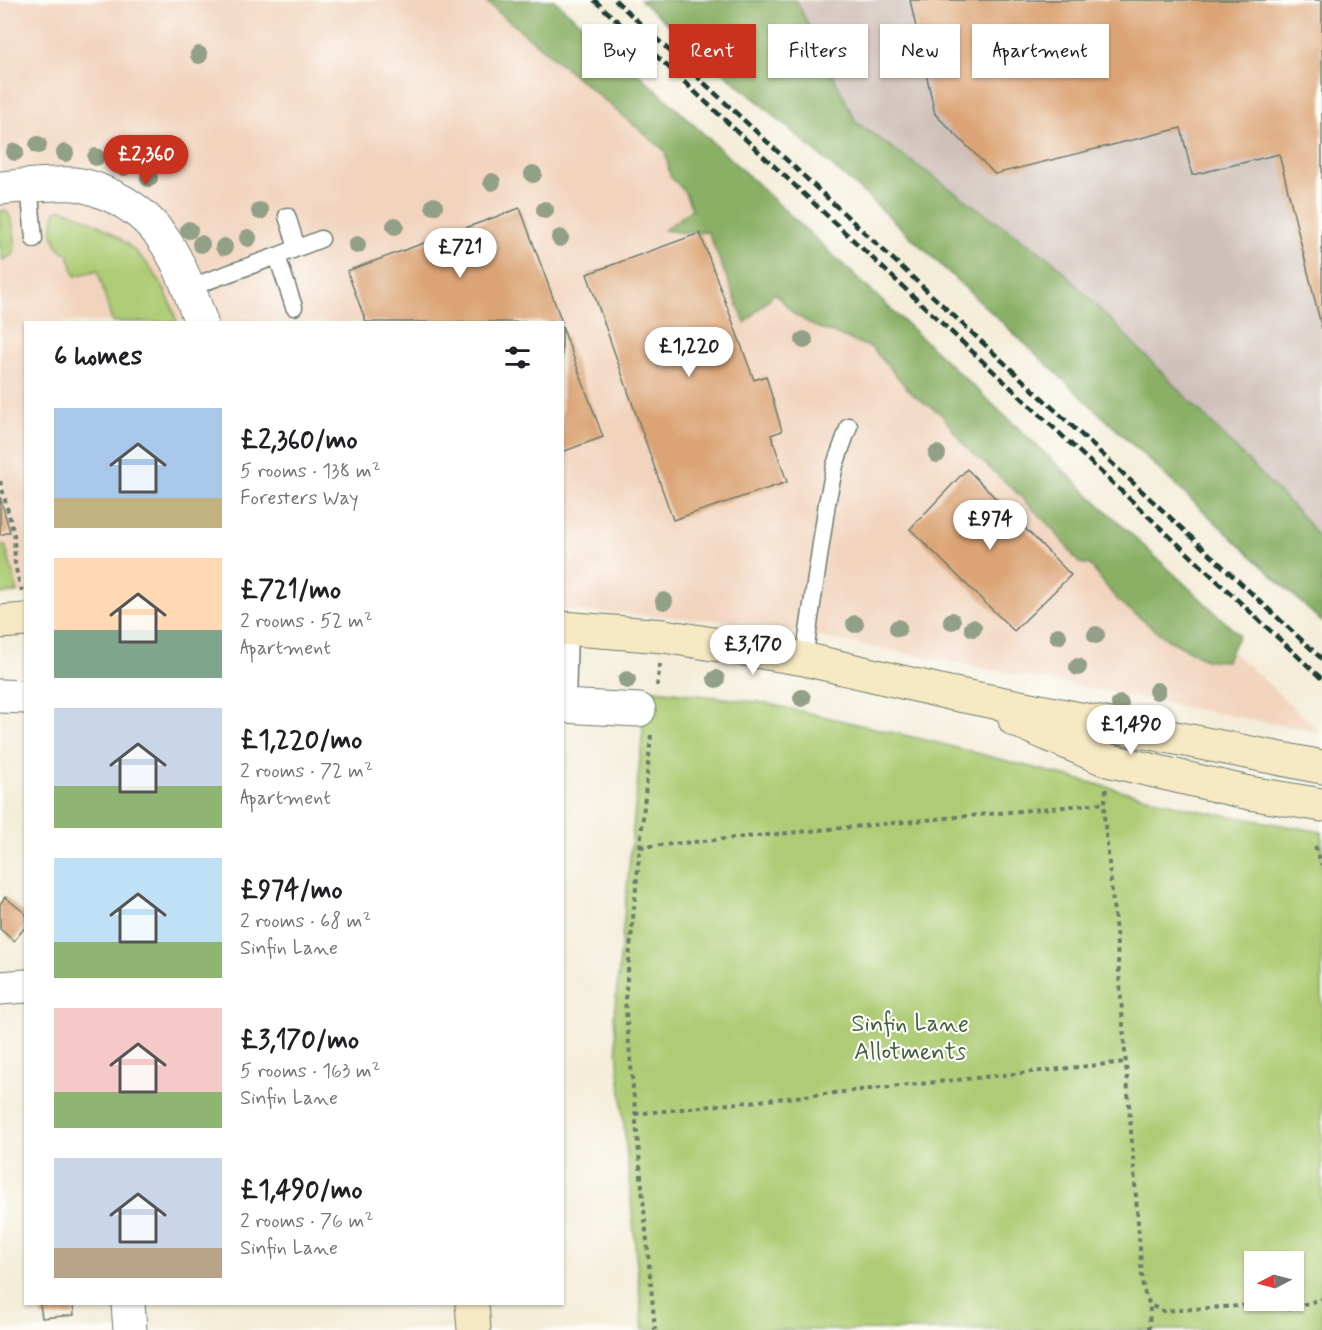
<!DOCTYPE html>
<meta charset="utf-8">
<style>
:root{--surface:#fff;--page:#f6f6f6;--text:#202124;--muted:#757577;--accent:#c8321e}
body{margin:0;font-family:Mynerve,sans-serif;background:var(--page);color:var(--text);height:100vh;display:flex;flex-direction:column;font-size:22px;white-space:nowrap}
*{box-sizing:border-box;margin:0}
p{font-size:20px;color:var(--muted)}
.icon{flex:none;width:33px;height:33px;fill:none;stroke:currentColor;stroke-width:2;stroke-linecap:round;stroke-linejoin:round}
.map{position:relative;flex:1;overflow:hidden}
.drawer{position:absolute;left:24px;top:321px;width:540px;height:984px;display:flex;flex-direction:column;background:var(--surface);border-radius:0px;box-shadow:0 2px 4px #0004}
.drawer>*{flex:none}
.guide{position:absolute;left:582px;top:24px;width:570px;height:54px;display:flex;gap:12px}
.needle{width:39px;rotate:264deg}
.tools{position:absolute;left:1244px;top:1251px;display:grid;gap:12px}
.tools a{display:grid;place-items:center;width:60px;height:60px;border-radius:0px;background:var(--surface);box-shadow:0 2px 4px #0004;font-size:30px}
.price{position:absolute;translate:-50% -51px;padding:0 14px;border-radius:21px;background:#fff;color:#222;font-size:20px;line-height:39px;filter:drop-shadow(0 2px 3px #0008)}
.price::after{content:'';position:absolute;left:50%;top:36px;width:18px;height:14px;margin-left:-9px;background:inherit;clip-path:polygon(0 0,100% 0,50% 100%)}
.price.current{background:var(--accent);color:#fff}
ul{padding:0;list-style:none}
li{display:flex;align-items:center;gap:18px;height:150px;padding:0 30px}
li span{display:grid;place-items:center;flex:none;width:168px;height:120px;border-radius:0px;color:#555}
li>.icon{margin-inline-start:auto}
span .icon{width:72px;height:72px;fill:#fffc;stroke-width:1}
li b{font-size:26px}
h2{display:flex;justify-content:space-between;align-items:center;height:72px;padding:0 30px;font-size:26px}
.pill{padding:0 21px;border-radius:0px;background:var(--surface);box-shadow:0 2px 4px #0004;font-size:21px;line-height:54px}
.pill.current{background:var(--accent);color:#fff}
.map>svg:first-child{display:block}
.built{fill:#f2d4be}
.industrial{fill:#cfc0ba}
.green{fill:#adcc74;stroke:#668454;stroke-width:1.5;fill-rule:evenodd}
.forest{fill:#8ab066;stroke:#54764d;stroke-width:1.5}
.building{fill:#dca476}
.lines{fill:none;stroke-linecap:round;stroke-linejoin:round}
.lane-casing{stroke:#6a7b6e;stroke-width:19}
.street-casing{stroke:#6a7b6e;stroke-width:35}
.secondary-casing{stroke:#6a7b6e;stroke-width:35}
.path{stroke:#6a7b6e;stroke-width:4;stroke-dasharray:4.5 4.5;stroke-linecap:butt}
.lane{stroke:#fff;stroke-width:16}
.street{stroke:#fff;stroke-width:33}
.secondary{stroke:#f7e9c3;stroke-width:33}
.rail{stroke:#1f3d34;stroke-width:4.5;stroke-dasharray:9 4.5;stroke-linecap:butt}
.tree{fill:#92a087}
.labels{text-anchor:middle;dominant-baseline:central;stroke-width:4.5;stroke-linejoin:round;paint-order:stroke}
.park-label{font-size:24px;fill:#426144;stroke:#fdfcf7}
</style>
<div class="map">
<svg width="1322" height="1330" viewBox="0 0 1322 1330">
<rect width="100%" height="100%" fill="#fdfcf7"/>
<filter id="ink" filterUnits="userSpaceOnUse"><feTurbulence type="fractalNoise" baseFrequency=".0167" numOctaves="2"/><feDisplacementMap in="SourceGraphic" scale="12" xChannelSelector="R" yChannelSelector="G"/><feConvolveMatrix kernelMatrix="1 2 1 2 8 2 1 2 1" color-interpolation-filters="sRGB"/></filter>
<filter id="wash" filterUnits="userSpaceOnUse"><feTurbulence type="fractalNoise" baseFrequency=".008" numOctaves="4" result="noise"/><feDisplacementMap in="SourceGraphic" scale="24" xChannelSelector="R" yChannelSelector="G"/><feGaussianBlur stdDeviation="1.35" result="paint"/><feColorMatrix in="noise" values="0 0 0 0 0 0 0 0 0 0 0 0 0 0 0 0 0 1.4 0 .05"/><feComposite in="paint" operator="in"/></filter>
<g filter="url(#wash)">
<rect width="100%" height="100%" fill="#f4edd9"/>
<polygon class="built" points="0,0 513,0 1322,733 744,622 563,610 562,322 26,322 25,593 0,594"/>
<polygon class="industrial" points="796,0 1322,0 1322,541 1301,515 1054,262 856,122"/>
<g class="green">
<path d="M62,209C120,229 160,263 177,322H112L98,270L75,276L68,254C50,245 51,228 56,211Z"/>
<path d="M5,210C15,220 17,242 13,255L3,260L0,246V211Z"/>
<polygon points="5,545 18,593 0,594 0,546"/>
<path d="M647,689L765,703L930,741L1196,810L1322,832V1330H643L614,1017ZM1254,1262H1293V1300H1254Z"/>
</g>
<g class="forest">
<polygon points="484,0 554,0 662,95 1239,635 1226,661 1207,660 1167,639 1117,600 1090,565 1079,563 1053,529 1013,489 965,446 941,414 913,395 872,348 814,326 795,315 775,293 745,323 708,232 684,233 664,230 692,209 684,191 670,176 665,151"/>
<polygon points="640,0 796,0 856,122 1054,262 1301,515 1322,541 1322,622 867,196"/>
</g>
<g id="blocks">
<g class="building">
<polygon points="910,0 1322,0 1322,329 1279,154 1192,175 1181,128 995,174 935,114"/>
<polygon points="520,208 562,322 366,322 347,271"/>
<polygon points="700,233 754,380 766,376 782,431 771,435 787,482 673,520 587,274"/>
<polygon points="562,326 603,437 562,452"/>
<polygon points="967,469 1071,575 1014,631 910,529"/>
<polygon points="0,497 10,532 0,535"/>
<polygon points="5,897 26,914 26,926 14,941 0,929 0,904"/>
<polygon points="40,1304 73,1304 74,1315 42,1318"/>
</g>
</g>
</g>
<g filter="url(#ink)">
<use href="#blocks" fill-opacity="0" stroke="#6a7b6e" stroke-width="1.5"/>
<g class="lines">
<defs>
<g id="lane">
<polyline points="29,185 34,239"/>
<polyline points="287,216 297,248"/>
<polyline points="277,256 321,239"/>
<polyline points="188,288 277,256 294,307"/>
<polyline points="804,659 827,503 835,465 849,426"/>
<polyline points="567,706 569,629"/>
</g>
<g id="street">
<path d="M0,188C24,186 50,183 74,184C85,185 96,189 105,193C165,217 181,267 201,322"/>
<polyline points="0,696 26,697"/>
<polyline points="562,706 639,710"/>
<polyline points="0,988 26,986"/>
<polyline points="128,1304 130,1330"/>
</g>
<g id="secondary">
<polyline points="0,622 26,620"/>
<polyline points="562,628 664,636 804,659 949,693 1322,767"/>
<polyline points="1015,720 1107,760 1249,793 1322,805"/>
<polyline points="472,1304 474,1330"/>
</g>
</defs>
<use href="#lane" class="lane-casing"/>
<use href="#street" class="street-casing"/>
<use href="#secondary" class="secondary-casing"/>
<g class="path">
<polyline points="0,481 14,534 15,565 19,581 26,579"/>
<polyline points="22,592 21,587 26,586"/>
<polyline points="657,686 660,664"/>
<polyline points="651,735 625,1000 655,1330"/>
<polyline points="1106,789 1104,814 1116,933 1143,1289 1150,1305 1163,1311 1269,1304 1288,1309 1322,1299"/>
<polyline points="1315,846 1322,865"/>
<polyline points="640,847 1105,803"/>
<polyline points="635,1114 1126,1062"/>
<polyline points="1149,1330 1150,1305"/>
</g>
<use href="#lane" class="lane"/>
<use href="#street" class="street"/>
<use href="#secondary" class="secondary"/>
<g class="rail">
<polyline points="594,0 663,62 1322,679"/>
<polyline points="615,0 1322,659"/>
</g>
</g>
<g class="tree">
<circle cx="199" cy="55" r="9"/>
<circle cx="38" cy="145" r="9"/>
<circle cx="15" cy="152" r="9"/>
<circle cx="65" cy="153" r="9"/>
<circle cx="96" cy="157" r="9"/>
<circle cx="124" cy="167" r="9"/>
<circle cx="533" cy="174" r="9"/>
<circle cx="149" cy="178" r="9"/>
<circle cx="492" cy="182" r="9"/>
<circle cx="434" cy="206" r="9"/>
<circle cx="545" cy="210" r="9"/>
<circle cx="260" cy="211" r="9"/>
<circle cx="395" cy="226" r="9"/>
<circle cx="189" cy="230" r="9"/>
<circle cx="248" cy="238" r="9"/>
<circle cx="560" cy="238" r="9"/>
<circle cx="201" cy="244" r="9"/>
<circle cx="357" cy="245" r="9"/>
<circle cx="224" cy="247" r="9"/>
<circle cx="804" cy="340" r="9"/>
<circle cx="937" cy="454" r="9"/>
<circle cx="664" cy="601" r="9"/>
<circle cx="952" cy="621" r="9"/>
<circle cx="855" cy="624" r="9"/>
<circle cx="898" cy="628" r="9"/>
<circle cx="973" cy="628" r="9"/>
<circle cx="1096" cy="635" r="9"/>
<circle cx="1058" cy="636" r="9"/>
<circle cx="1078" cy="667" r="9"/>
<circle cx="716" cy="679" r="9"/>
<circle cx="627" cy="680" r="9"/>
<circle cx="1157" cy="691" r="9"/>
<circle cx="802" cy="698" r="9"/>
<circle cx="1120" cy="704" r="9"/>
</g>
</g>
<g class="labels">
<g class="park-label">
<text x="910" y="1024">Sinfin Lane<tspan x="910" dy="28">Allotments</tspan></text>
</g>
</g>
</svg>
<div class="tools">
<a><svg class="needle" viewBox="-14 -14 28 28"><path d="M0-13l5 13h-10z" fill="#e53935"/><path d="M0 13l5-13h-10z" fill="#757577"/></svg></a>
</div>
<b class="price current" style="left:146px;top:186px">£2,360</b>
<b class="price" style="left:460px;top:279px">£721</b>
<b class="price" style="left:689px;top:378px">£1,220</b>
<b class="price" style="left:990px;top:551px">£974</b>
<b class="price" style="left:753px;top:676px">£3,170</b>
<b class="price" style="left:1131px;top:756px">£1,490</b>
<div class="guide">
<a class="pill">Buy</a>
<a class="pill current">Rent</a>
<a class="pill">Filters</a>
<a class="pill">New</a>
<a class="pill">Apartment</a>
</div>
<section class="drawer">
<h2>6 homes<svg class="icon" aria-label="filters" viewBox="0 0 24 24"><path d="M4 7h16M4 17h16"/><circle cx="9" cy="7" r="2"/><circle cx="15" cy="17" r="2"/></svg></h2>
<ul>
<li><span style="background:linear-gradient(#a9c7e8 75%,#c2b280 0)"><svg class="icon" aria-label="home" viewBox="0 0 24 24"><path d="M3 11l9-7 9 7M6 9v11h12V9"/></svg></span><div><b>£2,360/mo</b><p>5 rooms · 138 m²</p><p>Foresters Way</p></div></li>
<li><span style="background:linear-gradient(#ffd9b3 60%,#7fa58c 0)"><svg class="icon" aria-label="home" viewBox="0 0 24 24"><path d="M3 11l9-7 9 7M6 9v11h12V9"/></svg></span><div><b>£721/mo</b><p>2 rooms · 52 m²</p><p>Apartment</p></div></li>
<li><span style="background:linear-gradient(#c9d6e8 65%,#8fb573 0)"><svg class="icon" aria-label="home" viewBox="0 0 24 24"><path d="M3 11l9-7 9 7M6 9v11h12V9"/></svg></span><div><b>£1,220/mo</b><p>2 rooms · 72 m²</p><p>Apartment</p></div></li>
<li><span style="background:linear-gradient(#bfe0f5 70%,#8fb573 0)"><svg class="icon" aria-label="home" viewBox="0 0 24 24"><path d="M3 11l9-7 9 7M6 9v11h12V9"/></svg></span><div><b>£974/mo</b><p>2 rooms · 68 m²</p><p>Sinfin Lane</p></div></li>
<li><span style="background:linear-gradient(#f6c9c9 70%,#8fb573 0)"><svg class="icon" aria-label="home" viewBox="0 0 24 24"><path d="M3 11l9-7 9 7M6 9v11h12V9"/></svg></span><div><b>£3,170/mo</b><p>5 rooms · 163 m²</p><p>Sinfin Lane</p></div></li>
<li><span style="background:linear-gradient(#c9d6e8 75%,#b9a48a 0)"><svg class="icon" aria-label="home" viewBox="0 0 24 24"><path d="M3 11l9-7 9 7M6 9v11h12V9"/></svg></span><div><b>£1,490/mo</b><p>2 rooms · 76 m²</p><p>Sinfin Lane</p></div></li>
</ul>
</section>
</div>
